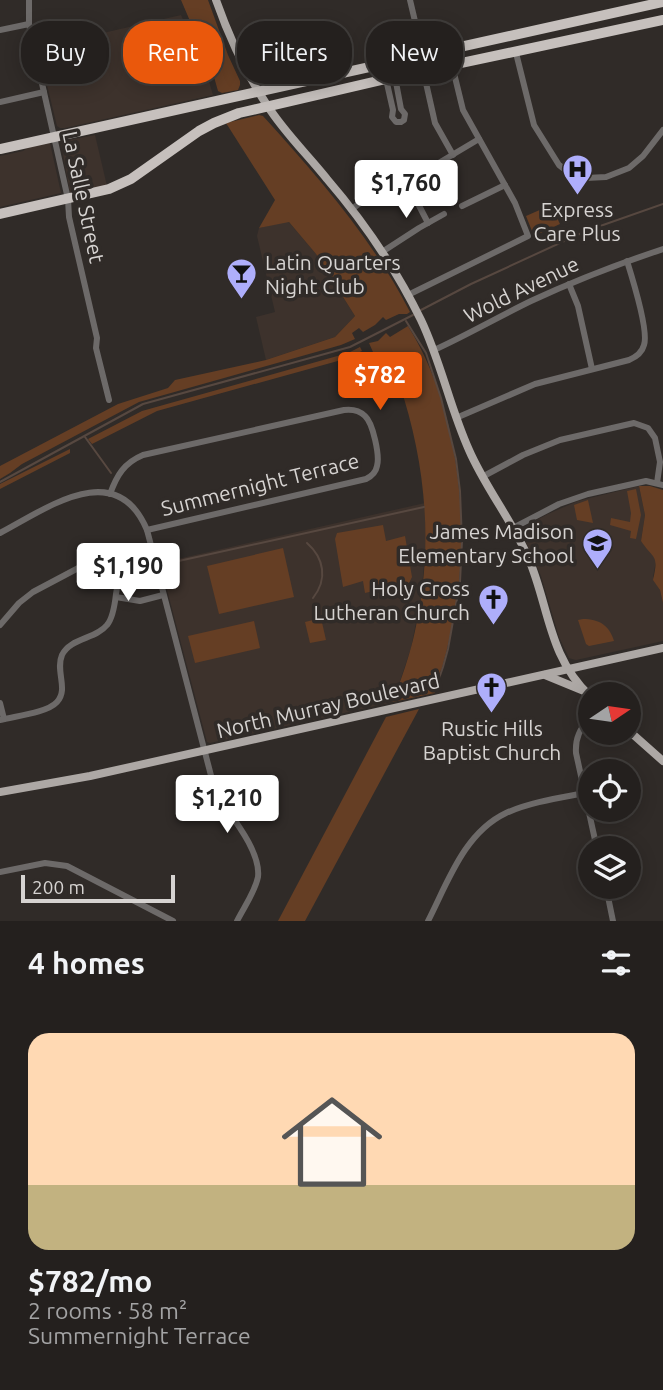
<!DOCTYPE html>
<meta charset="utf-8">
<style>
:root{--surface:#24201e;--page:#302d2b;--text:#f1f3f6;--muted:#a3a3a4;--line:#413e3c;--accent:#ea580c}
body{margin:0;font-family:Ubuntu,sans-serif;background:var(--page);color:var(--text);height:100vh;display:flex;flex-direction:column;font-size:26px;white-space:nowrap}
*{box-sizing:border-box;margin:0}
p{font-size:23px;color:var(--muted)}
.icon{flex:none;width:38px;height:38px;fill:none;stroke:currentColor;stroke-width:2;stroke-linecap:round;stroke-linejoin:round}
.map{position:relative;height:921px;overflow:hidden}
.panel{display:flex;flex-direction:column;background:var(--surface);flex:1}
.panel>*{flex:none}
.guide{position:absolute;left:21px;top:21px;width:621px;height:63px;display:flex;gap:14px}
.needle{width:46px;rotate:77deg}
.buttons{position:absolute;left:578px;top:682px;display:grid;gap:14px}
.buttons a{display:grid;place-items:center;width:63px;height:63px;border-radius:50%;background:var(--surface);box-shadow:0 4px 18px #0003,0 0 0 2px var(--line);font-size:35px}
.scale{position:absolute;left:21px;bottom:18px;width:154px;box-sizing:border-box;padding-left:7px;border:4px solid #d6d3d1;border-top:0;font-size:19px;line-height:24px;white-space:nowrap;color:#d6d3d1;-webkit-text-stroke:5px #302b28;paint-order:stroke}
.price{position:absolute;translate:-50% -60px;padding:0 16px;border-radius:7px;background:#fff;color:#222;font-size:23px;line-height:46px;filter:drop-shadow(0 2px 4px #0008)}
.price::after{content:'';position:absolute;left:50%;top:42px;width:21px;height:16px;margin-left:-10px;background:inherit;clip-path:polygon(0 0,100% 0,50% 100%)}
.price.current{background:var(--accent);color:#fff}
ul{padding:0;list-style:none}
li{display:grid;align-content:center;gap:14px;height:371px;padding:0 28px}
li+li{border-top:2px solid var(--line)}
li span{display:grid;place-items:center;height:217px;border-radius:21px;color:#555}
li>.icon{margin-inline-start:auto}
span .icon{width:126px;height:126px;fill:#fffc;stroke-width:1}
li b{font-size:30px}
h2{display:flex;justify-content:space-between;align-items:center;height:84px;padding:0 28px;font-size:30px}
.chip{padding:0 24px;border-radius:28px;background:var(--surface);box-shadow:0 4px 18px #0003,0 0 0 2px var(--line);font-size:24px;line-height:63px}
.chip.current{background:var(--accent);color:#fff}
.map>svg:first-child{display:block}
.built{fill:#3d322c}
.green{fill:#653e24}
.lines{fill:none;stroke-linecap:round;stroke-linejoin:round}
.stream{stroke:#574840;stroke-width:2}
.minor{stroke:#6d6a69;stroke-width:6}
.major{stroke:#ada8a5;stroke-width:8}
.highway{stroke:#c6c0bd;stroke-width:10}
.labels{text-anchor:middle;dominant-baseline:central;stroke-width:7;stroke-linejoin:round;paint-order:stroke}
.street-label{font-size:21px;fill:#d6d3d1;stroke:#302b28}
.poi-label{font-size:21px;fill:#d6d3d1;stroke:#302b28}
</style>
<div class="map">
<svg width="663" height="921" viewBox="0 0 663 921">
<rect width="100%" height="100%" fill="#302b28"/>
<g class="built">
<polygon points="181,15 206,71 213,95 65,128 60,128 57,126 38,48"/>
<polygon points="95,135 107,186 74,194 70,192 61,144 64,141"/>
<polygon points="50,143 61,193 0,207 0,156 23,151 31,146"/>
<polygon points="288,221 316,254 355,316 335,337 266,360 256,317 275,312 257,236 259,228"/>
<polygon points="639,486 645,515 641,541 654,555 656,561 653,577 660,590 663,603 663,641 576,660 572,659 569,658 559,637 541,576 521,531 524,527 548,514 578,501"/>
<polygon points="425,503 426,545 421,597 411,648 393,702 210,743 207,742 160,563"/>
</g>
<g class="green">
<polygon points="181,0 208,0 228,55 240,81 240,85 238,90 222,93 218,91 214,77"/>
<path d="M259,115L263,116C318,177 372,238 410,312L407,314H399L386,320L383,317L375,325L363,332L359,328L352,333L355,339L341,345L139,402L22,464L10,473L0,479V466L118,404L168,388L175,380L266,360L335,337L355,316L316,254L289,222L259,228L275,200L226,123Z"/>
<polygon points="551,205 560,224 534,236 526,216"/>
<path d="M408,326C457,404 470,516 456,605C452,626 448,648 442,668C438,677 433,683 435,693L393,702C401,679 410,655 415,631C434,547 426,463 399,383L388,386L369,343L378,341L386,333L390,337Z"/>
<polygon points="360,347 362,351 345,359 157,411 92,444 88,439 142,411 348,353"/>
<polygon points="70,449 70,453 0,489 0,484"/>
<path d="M639,486H650L663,490V603L660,590L653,580C659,554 654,560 641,541L645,515Z"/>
<polygon points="636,489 641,515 636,539 630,538 631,531 610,525 611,518 630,522 631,513 627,491"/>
<polygon points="588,500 593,523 577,520 574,505"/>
<polygon points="383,525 386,541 405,536 412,577 409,583 365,593 363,581 343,587 335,539 337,533"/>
<polygon points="283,548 294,597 219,614 207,566"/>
<polygon points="321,618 326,640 310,643 305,622"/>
<path d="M583,619C599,619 609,625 614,641L589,646L586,644L578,620Z"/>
<polygon points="254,621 260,648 195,663 188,636"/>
<polygon points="419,709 305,921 278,921 386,717"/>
</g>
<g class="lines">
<g class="stream">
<polyline points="421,310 471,284 586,231 663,204"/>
<polyline points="406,321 426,353 441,398 456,459 460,491 462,541 460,582 448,649 443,667 436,687"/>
<polyline points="85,437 111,473"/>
<polyline points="0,482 143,404 350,347 413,315"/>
<path d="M307,543C324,558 328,579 313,598"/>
<polyline points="165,564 424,507"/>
</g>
<g class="minor">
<polyline points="29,0 29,24 32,39 68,199 69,217 97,338 96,348 109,400"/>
<polyline points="410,0 423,55"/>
<polyline points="0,30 29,24"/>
<polyline points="516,53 534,125 559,165 572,175 586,178 606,177 629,168 643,156 663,130"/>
<polyline points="386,79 393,110 392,117 396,122 401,122 404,120 405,114 401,109 395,77"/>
<polyline points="426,83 435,123 453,155"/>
<polyline points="0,102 44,92"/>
<polyline points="437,164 479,139"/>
<polyline points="462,206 505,185"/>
<polyline points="352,209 384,185 413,194 428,223"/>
<polyline points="382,252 419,228 444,214"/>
<polyline points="569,284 578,306 592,369"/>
<polyline points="408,295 528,236 515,203 463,110 452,65"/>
<path d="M434,350C467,335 498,317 531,301C574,281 618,264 663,249"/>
<path d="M456,418L535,384L629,360C636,357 642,353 644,345C649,331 632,277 627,261"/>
<polyline points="482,477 523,455 560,440 634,423 648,428 655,438 660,462 657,483"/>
<path d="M110,494C117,475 124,463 143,455L344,410C352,409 359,410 365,416C373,423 380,456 377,466C376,472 372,476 366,479L147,530"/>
<polyline points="513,528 559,504 588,494 646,481 663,485"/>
<path d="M0,533C46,509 116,456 147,530L214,787L217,795C231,816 261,851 258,877C255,892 244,907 237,921"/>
<polyline points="116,597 140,601 163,595"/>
<path d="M0,625L19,603L33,592L84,565C93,562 102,562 110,569C118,575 118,585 116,594C115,603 113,618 107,625C96,639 70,638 62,655C55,671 69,689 57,702C47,713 15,716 0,720"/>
<polyline points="0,703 4,719"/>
<path d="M590,717C580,729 575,738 576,753L597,849"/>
<polyline points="0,872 45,863 67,866 173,921"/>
<polyline points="606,887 613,921"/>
<path d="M428,921C448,882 464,833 506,813C531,802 559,798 585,793"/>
</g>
<g class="major">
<path d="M216,0C229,37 245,72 267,105C284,132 307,154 327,179C364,222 396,269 421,320C441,362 450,408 469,450C485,487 511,519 528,557C549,605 548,657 590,696"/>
<polyline points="545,675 584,691"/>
<polyline points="628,730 663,761"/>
<polyline points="0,792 90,776 663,648"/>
</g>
<g class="highway">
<polyline points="0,149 663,2"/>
<polyline points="0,214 109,189 131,179 199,131 214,123 239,113 386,79 663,20"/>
</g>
</g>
<defs>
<symbol id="hospital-pin" viewBox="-11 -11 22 30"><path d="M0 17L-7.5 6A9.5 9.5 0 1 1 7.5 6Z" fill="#aeaefb" stroke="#302b28"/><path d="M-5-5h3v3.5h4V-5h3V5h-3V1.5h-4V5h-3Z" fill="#111"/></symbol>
<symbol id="bar-pin" viewBox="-11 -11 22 30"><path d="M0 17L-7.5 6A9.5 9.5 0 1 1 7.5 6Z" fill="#aeaefb" stroke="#302b28"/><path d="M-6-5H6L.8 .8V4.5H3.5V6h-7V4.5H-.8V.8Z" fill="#111"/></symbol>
<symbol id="school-pin" viewBox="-11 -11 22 30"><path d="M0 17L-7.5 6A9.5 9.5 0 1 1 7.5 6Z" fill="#aeaefb" stroke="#302b28"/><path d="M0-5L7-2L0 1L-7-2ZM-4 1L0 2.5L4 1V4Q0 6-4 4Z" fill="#111"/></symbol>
<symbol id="church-pin" viewBox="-11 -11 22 30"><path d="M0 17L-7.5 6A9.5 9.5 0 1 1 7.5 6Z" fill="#aeaefb" stroke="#302b28"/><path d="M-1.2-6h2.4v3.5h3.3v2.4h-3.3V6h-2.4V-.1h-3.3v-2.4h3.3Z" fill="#111"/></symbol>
</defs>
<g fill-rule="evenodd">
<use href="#hospital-pin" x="560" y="152" width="35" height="47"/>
<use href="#bar-pin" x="224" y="256" width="35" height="47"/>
<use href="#school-pin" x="580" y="526" width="35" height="47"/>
<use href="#church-pin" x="476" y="582" width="35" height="47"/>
<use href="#church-pin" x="474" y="670" width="35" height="47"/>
</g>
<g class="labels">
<g class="street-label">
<text transform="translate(84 197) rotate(78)">La Salle Street</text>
<text transform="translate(521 289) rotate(-26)">Wold Avenue</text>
<text transform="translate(260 484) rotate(-14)">Summernight Terrace</text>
<text transform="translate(328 705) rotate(-13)">North Murray Boulevard</text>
</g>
<g class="poi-label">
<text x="577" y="209">Express<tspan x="577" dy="24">Care Plus</tspan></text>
<text x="265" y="262" text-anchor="start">Latin Quarters<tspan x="265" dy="24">Night Club</tspan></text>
<text x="574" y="531" text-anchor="end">James Madison<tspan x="574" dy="24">Elementary School</tspan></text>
<text x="470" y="588" text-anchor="end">Holy Cross<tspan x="470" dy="24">Lutheran Church</tspan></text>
<text x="492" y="728">Rustic Hills<tspan x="492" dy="24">Baptist Church</tspan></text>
</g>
</g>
</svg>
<div class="buttons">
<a><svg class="needle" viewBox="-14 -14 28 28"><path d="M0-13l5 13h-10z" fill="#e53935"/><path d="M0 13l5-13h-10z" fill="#a3a3a4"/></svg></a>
<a><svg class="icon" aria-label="locate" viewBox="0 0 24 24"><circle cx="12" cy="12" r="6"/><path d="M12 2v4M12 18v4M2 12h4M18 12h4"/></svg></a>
<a><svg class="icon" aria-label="layers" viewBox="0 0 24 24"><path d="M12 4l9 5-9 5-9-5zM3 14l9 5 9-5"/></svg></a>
</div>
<div class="scale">200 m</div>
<b class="price" style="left:406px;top:220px">$1,760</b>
<b class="price current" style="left:380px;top:412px">$782</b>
<b class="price" style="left:128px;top:603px">$1,190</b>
<b class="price" style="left:227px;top:835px">$1,210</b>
<div class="guide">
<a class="chip">Buy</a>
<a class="chip current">Rent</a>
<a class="chip">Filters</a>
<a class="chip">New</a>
</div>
</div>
<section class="panel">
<h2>4 homes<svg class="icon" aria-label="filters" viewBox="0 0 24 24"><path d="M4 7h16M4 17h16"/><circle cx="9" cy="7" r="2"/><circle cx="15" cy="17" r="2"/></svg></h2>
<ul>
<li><span style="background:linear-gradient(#ffd9b3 70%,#c2b280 0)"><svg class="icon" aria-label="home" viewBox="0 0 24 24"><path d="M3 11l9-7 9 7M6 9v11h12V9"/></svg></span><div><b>$782/mo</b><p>2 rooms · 58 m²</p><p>Summernight Terrace</p></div></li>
</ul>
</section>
